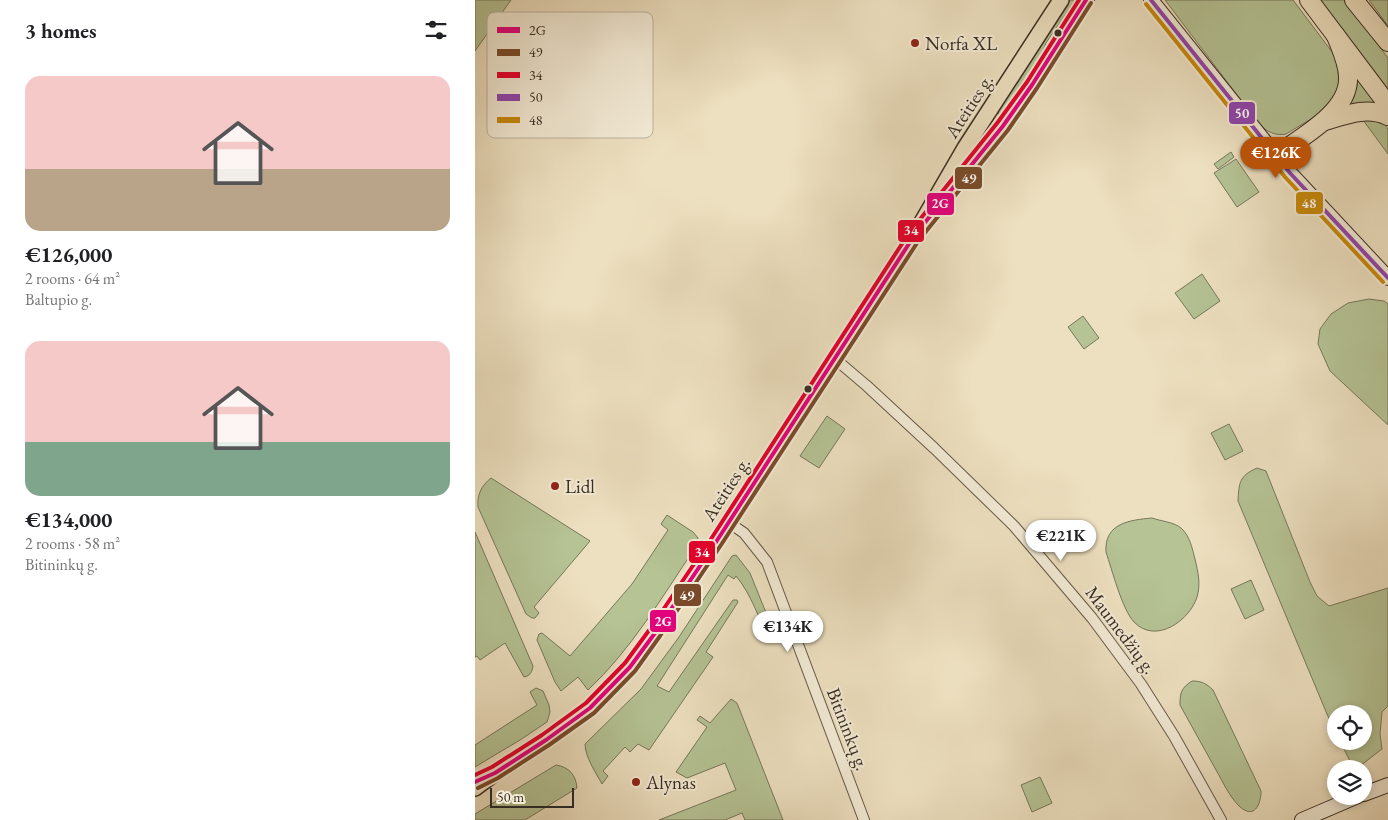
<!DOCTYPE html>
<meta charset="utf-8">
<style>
:root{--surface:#fff;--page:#f2f2f2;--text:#202124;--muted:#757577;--accent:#b45309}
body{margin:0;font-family:"EB Garamond",serif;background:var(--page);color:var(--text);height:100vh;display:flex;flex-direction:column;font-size:19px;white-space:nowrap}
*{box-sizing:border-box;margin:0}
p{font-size:16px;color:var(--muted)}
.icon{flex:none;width:28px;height:28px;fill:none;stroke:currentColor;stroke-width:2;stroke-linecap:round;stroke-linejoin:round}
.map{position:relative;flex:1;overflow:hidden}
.sheet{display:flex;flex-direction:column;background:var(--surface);width:475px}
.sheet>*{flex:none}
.controls{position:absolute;left:852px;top:705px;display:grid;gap:10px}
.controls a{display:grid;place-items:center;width:45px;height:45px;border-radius:50%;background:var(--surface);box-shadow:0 2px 8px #0003;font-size:25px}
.scale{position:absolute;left:15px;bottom:12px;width:84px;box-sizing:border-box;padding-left:5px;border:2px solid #382d22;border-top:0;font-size:14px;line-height:18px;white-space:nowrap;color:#382d22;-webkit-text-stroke:4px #f3ebd6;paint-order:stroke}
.price{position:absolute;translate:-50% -42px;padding:0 11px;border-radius:18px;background:#fff;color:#222;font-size:16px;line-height:32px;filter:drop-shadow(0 1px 2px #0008)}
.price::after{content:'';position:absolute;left:50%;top:30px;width:15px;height:11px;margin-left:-8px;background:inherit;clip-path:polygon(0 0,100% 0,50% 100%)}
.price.active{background:var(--accent);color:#fff}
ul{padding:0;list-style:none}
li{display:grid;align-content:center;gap:10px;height:265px;padding:0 25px}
li span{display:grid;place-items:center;height:155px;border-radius:15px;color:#555}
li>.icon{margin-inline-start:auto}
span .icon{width:90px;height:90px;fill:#fffc;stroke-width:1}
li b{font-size:21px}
h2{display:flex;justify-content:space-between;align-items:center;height:60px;padding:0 25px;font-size:21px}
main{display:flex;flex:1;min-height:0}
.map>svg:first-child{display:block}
.green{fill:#b5c395;stroke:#76785c}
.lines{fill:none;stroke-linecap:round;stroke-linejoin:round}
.street-casing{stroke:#655a4a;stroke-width:12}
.secondary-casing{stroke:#382d22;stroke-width:16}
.primary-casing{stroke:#382d22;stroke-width:18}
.highway-casing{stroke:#382d22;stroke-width:20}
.street{stroke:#f3ebd6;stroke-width:10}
.secondary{stroke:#f3ebd6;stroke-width:14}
.primary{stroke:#ede0c0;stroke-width:15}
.highway{stroke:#ede0c0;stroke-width:18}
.bus-1-casing{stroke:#f3ebd6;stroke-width:8}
.bus-2-casing{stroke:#f3ebd6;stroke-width:8}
.bus-3-casing{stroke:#f3ebd6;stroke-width:8}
.bus-4-casing{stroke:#f3ebd6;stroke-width:8}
.bus-5-casing{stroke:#f3ebd6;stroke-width:8}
.bus-1{stroke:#e5007d;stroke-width:4}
.bus-2{stroke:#7a4b2a;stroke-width:4}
.bus-3{stroke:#e4002b;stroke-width:4}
.bus-4{stroke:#8e44ad;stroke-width:4}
.bus-5{stroke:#c78808;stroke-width:4}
.bus-dot{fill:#382d22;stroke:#f3ebd6;stroke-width:2}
.poi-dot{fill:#8f2418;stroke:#f3ebd6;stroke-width:2}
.labels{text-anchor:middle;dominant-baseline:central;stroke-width:4;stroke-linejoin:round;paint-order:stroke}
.poi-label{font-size:19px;fill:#382d22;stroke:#f3ebd6;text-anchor:start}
.street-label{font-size:19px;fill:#382d22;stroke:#f3ebd6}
.key{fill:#f3ebd6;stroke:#bbb2a0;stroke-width:1}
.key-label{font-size:14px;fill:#382d22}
.line-badge{stroke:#f3ebd6;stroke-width:2}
.badge-label{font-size:14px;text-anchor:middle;font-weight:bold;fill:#fff}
</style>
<main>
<section class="sheet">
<h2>3 homes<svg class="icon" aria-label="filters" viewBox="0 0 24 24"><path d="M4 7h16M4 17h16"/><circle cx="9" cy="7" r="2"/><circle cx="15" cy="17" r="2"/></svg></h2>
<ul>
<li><span style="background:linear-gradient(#f6c9c9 60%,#b9a48a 0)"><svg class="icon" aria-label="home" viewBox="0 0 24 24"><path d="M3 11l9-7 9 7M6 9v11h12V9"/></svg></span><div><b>€126,000</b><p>2 rooms · 64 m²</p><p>Baltupio g.</p></div></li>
<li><span style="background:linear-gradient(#f6c9c9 65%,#7fa58c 0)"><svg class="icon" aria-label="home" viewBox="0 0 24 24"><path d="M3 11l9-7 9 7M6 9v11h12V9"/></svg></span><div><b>€134,000</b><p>2 rooms · 58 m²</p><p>Bitininkų g.</p></div></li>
</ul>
</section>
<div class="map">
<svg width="913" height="820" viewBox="0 0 913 820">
<rect width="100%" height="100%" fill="#ede0c0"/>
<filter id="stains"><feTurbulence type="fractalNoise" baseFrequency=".004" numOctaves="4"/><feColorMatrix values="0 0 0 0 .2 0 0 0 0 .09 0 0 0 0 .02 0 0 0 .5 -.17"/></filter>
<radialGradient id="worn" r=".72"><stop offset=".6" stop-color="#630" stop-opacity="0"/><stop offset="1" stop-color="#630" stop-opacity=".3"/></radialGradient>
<g class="green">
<polygon points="0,0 36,0 0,51"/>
<polygon points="595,0 600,0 571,43 564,61 528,115 524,115 523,109"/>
<path d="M690,0H818L864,61L867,83L851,110L811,134C800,136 792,132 784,124Z"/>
<polygon points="844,0 869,0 913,58 913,94"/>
<polygon points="894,0 913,0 913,26"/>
<polygon points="881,77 903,106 867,110"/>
<polygon points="885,116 907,121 913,129 913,154"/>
<polygon points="756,152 759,157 743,169 739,164"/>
<polygon points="761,159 784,192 762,207 739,173"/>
<polygon points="727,274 745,301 719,319 700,293"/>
<polygon points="894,299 909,301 913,304 913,425 855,371 843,344 845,329 856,314 873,303"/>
<polygon points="608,316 624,338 609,349 593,327"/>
<polygon points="352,416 370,429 344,468 325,456"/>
<polygon points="754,424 768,451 750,460 736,433"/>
<path d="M782,468L791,471L835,582L842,596L854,606L913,588V706L907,712L905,734L907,749L885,766L877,765L865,741H889V714H861V733L852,714L763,501C764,483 764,476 782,468Z"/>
<path d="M16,478L115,541L59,607L64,613L60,618H57L51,614L3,507C2,495 6,486 16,478Z"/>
<path d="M192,515L218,532L223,538L220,548C187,597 156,650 113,690L103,677L86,691L80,682L62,640L64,634L67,633L95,656L157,584L193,530L186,524Z"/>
<path d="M677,518C685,521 699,522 706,528C715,536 717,548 720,559C723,572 726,584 722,597C715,620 681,645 659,622C647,609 637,570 631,552C629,523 655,520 677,518Z"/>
<path d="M0,532L58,666C57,672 55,676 49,677L30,643L5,660L2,656L0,657Z"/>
<path d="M261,555L275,573L300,635L293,639C284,618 276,594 261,576L259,579L253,575L182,686L194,692L258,600H262L263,602L231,652L238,657L174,750L163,744L155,752L150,747L128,771L133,776L127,784C121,773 110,757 110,744L166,689L204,637L257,556Z"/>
<polygon points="776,580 789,610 770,619 756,589"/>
<path d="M717,681C726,681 731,683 738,690L786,791C786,805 779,820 764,806C754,796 748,782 741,770C729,748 717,727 705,705C705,693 706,688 717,681Z"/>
<polygon points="61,688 68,691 74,705 75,712 72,722 45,740 0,767 0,745 62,705 55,692"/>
<polygon points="256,699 262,703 308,820 270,820 267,813 250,820 184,820 261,790 250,763 212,778 201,772 232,727 222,720 225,716 235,723"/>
<path d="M81,765C94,767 101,775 102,788L50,820H0V814Z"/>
<polygon points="565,777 577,803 557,812 546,785"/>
</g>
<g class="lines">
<defs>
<g id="street">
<polyline points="359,358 392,386 459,448 539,526 617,618 666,684 699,736 746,820"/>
<polyline points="253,522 269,533 292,562 389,820"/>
</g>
<g id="secondary">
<polyline points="676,0 815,173 913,278"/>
<polyline points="889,794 913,785"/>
<polyline points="827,820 883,796"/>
</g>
<g id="primary">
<polyline points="469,198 528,126 557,85 611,0"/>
<polyline points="0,788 20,773 71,740 115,708 155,667 180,633 241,542 439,236 490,148 586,0"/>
</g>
<g id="highway">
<polyline points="834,0 913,105"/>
<polyline points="879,0 913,42"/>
<path d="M850,121C870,115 892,106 913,116"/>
<path d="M800,156C825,138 875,112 873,77C873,63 866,49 861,36"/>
</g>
</defs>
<use href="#street" class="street-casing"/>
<use href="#secondary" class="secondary-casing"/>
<use href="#primary" class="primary-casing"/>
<use href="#highway" class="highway-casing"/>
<use href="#street" class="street"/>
<use href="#secondary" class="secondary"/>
<use href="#primary" class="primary"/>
<use href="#highway" class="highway"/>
<defs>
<polyline id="bus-1" points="0,782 20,773 71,740 115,708 155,667 180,633 241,542 439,236 528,126 557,85 611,0"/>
<polyline id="bus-2" points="3,788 23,778 74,745 119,713 160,671 185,636 246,545 444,240 533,130 562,88 616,3"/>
<polyline id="bus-3" points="0,775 17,767 67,735 111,703 150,663 175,629 236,539 434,233 523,122 552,82 604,0"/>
<polyline id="bus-4" points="676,0 815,173 913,278"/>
<polyline id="bus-5" points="671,4 810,177 908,282"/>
</defs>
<use href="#bus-1" class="bus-1-casing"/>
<use href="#bus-2" class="bus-2-casing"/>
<use href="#bus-3" class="bus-3-casing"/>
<use href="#bus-4" class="bus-4-casing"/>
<use href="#bus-5" class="bus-5-casing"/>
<use href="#bus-1" class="bus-1"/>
<use href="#bus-2" class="bus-2"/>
<use href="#bus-3" class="bus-3"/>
<use href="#bus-4" class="bus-4"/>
<use href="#bus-5" class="bus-5"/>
</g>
<g class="bus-dot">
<circle cx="583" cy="33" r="4.5"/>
<circle cx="333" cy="389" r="4.5"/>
</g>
<g class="poi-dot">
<circle cx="440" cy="43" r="5"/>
<circle cx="80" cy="486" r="5"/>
<circle cx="161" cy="782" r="5"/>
</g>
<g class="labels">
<g class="poi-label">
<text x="450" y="43">Norfa XL</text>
<text x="90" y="486">Lidl</text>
<text x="171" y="782">Alynas</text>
</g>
<g class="street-label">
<text transform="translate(494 106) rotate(-57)">Ateities g.</text>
<text transform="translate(251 489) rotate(-57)">Ateities g.</text>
<text transform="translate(646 630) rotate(53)">Maumedžių g.</text>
<text transform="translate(373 729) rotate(69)">Bitininkų g.</text>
</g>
</g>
<rect x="12" y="12" width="166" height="126" rx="8" class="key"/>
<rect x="22" y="27" width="23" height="6" fill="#e5007d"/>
<rect x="22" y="49" width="23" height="7" fill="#7a4b2a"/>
<rect x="22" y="72" width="23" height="6" fill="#e4002b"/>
<rect x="22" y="94" width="23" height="7" fill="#8e44ad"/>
<rect x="22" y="117" width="23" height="6" fill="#c78808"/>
<g class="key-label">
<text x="54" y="35">2G</text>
<text x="54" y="57">49</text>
<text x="54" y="80">34</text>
<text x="54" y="102">50</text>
<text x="54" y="125">48</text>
</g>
<g class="line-badge">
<rect x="753" y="101" width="28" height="24" rx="5" fill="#8e44ad"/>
<rect x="479" y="166" width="29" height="24" rx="5" fill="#7a4b2a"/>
<rect x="820" y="191" width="29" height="24" rx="5" fill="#c78808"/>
<rect x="451" y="192" width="29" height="24" rx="5" fill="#e5007d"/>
<rect x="422" y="219" width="28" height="24" rx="5" fill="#e4002b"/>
<rect x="213" y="540" width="28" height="24" rx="5" fill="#e4002b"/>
<rect x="198" y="583" width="29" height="24" rx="5" fill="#7a4b2a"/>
<rect x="174" y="609" width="28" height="24" rx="5" fill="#e5007d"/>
</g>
<g class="badge-label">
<text x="767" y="118">50</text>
<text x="494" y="183">49</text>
<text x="834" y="208">48</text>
<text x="465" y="208">2G</text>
<text x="436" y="235">34</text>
<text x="227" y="557">34</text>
<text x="212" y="600">49</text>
<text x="188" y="626">2G</text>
</g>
<rect width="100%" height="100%" filter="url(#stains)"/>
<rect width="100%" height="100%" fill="url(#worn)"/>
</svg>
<div class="controls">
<a><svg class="icon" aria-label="locate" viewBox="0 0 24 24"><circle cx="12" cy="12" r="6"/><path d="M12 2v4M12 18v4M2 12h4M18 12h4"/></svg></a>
<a><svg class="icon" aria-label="layers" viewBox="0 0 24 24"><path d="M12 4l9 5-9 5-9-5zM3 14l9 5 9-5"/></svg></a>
</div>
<div class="scale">50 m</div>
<b class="price active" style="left:801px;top:179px">€126K</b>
<b class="price" style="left:586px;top:562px">€221K</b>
<b class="price" style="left:313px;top:653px">€134K</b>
</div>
</main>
